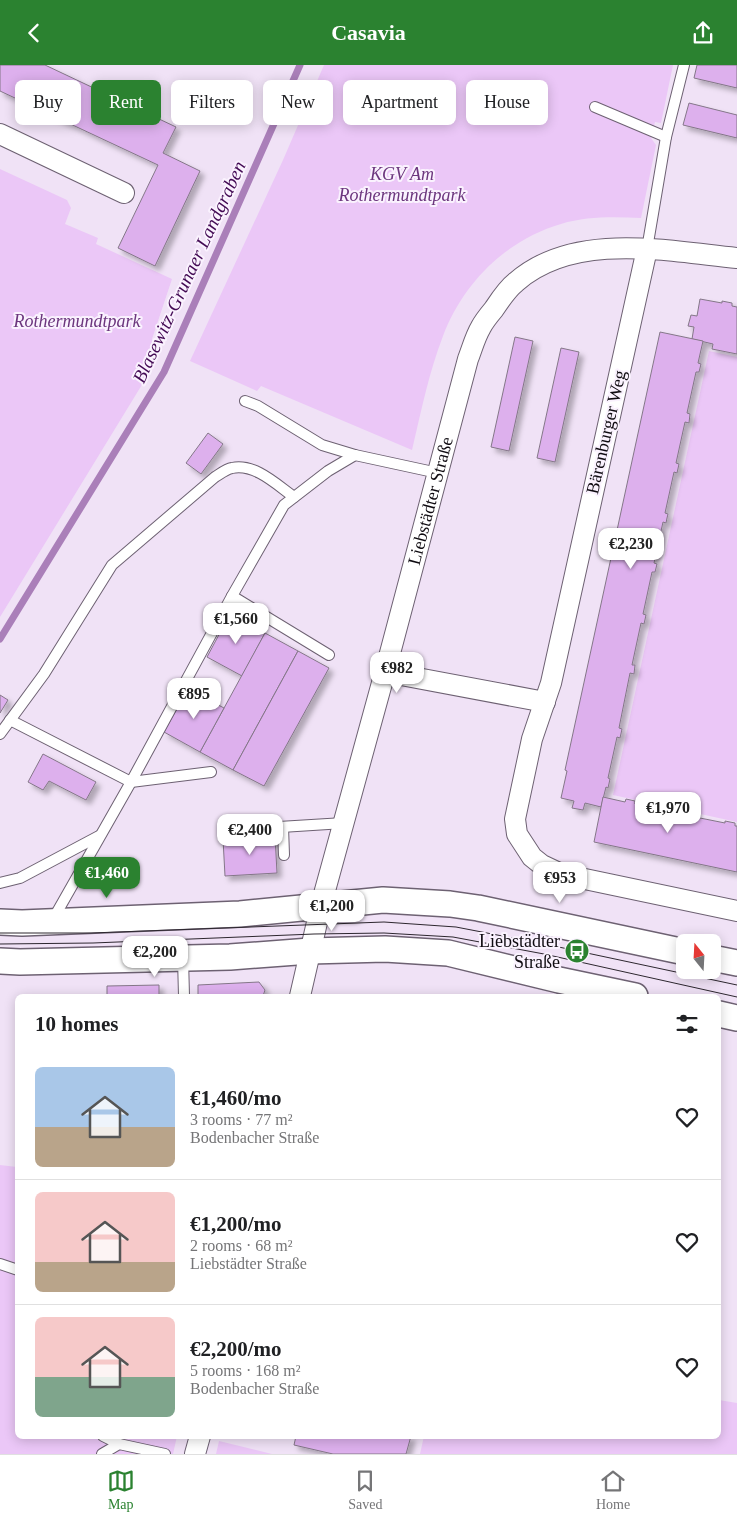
<!DOCTYPE html>
<meta charset="utf-8">
<style>
:root{--surface:#fff;--page:#f6f6f6;--text:#202124;--muted:#757577;--line:#e0e0e0;--accent:#2b8230}
body{margin:0;font-family:"Times New Roman",serif;background:var(--page);color:var(--text);height:100vh;display:flex;flex-direction:column;font-size:19px;white-space:nowrap}
*{box-sizing:border-box;margin:0}
p{font-size:16px;color:var(--muted)}
.icon{flex:none;width:28px;height:28px;fill:none;stroke:currentColor;stroke-width:2;stroke-linecap:round;stroke-linejoin:round}
.map{position:relative;flex:1;overflow:hidden}
.panel{position:absolute;left:15px;top:929px;width:706px;height:445px;display:flex;flex-direction:column;background:var(--surface);border-radius:8px;box-shadow:0 2px 12px #0003}
.panel>*{flex:none}
.banner{position:absolute;left:15px;top:15px;width:708px;height:45px;display:flex;gap:10px}
.needle{width:32px;rotate:342deg}
.fabs{position:absolute;left:676px;top:869px;display:grid;gap:10px}
.fabs a{display:grid;place-items:center;width:45px;height:45px;border-radius:8px;background:var(--surface);box-shadow:0 2px 12px #0003;font-size:25px}
.price{position:absolute;translate:-50% -42px;padding:0 11px;border-radius:10px;background:#fff;color:#222;font-size:16px;line-height:32px;filter:drop-shadow(0 1px 2px #0008)}
.price::after{content:'';position:absolute;left:50%;top:30px;width:15px;height:11px;margin-left:-8px;background:inherit;clip-path:polygon(0 0,100% 0,50% 100%)}
.price.active{background:var(--accent);color:#fff}
ul{padding:0;list-style:none}
li{display:flex;align-items:center;gap:15px;height:125px;padding:0 20px}
li+li{border-top:1px solid var(--line)}
li span{display:grid;place-items:center;flex:none;width:140px;height:100px;border-radius:8px;color:#555}
li>.icon{margin-inline-start:auto}
span .icon{width:60px;height:60px;fill:#fffc;stroke-width:1}
li b{font-size:21px}
h2{display:flex;justify-content:space-between;align-items:center;height:60px;padding:0 20px;font-size:21px}
.pill{padding:0 18px;border-radius:8px;background:var(--surface);box-shadow:0 2px 12px #0003;font-size:18px;line-height:45px}
.pill.active{background:var(--accent);color:#fff}
header{display:flex;justify-content:space-between;align-items:center;height:65px;padding:0 20px;background:var(--accent);color:#fff;font-size:22px;font-weight:800}
.tab-bar{display:flex;justify-content:space-around;align-items:center;height:70px;border-top:1px solid var(--line);background:var(--surface);font-size:14px;color:var(--muted)}
.tab-bar a{display:grid;justify-items:center;gap:2px}
.tab-bar .active{color:var(--accent)}
.map>svg:first-child{display:block}
.green{fill:#ebc7f7}
.lines{fill:none;stroke-linecap:round;stroke-linejoin:round}
.stream{stroke:#aa7fb9;stroke-width:7}
.building{fill:#ddb0ed;stroke:#847788;filter:url(#shadow)}
.service-casing{stroke:#6d6172;stroke-width:12}
.minor-casing{stroke:#6d6172;stroke-width:22}
.tertiary-casing{stroke:#6d6172;stroke-width:28}
.service{stroke:#fff;stroke-width:10}
.minor{stroke:#fff;stroke-width:20}
.tertiary{stroke:#fff;stroke-width:25}
.tram{stroke:#2d272f;stroke-width:1}
.labels{text-anchor:middle;dominant-baseline:central;stroke-width:4;stroke-linejoin:round;paint-order:stroke}
.park-label{font-size:18px;font-style:italic;fill:#6c367e;stroke:#faf2fe}
.street-label{font-size:18px;fill:#0f0b11;stroke:#faf2fe}
.poi-label{font-size:18px;fill:#0f0b11;stroke:#faf2fe;text-anchor:end}
.water-label{font-size:19px;font-style:italic;fill:#430a54;stroke:#faf2fe}
</style>
<header><svg class="icon" aria-label="back" viewBox="0 0 24 24"><path d="M15 5l-7 7 7 7"/></svg>Casavia<svg class="icon" aria-label="share" viewBox="0 0 24 24"><path d="M12 15V3M7 8l5-5 5 5M5 13v7h14v-7"/></svg></header>
<div class="map">
<svg width="737" height="1389" viewBox="0 0 737 1389">
<defs>
<filter id="shadow"><feDropShadow dx="4.5" dy="4.5" stdDeviation="2.5" flood-color="#0004"/></filter>
</defs>
<rect width="100%" height="100%" fill="#f0e2f6"/>
<g class="green">
<path d="M324,0H673L661,58L655,57L651,73L656,80L641,153C614,152 587,151 561,159C506,175 463,218 443,271C429,307 421,347 412,385L261,321L257,326L190,296L283,95Z"/>
<polygon points="0,104 67,135 71,143 65,159 98,173 96,179 172,214 152,274 154,300 0,552"/>
<polygon points="709,286 737,292 737,757 613,730"/>
<polygon points="0,1100 17,1102 18,1371 177,1371 173,1389 0,1389"/>
<polygon points="719,1335 737,1338 737,1389 420,1389 424,1371 719,1371"/>
<polygon points="219,1376 272,1389 216,1389"/>
</g>
<g class="lines">
<polyline class="stream" points="0,574 164,307 300,0"/>
</g>
<g class="building">
<polygon points="0,0 45,0 176,62 163,88 200,106 155,201 118,183 158,100 0,26"/>
<polygon points="697,0 737,0 737,23 694,13"/>
<polygon points="689,38 737,50 737,73 683,60"/>
<polygon points="700,234 722,238 722,236 732,238 732,241 737,242 737,289 712,284 713,279 692,274 694,262 688,261 691,250 697,251"/>
<polygon points="660,267 703,276 698,298 701,299 699,307 696,307 687,348 690,349 689,358 685,357 676,398 679,399 677,408 674,407 665,448 668,449 667,453 666,458 663,457 654,498 657,499 655,507 652,507 643,549 646,550 644,559 641,558 632,600 635,600 634,609 630,608 619,663 622,664 620,673 617,672 608,713 610,714 608,723 606,722 601,742 585,738 583,745 572,743 574,736 561,733 567,706 565,705"/>
<polygon points="515,272 533,276 509,386 491,382"/>
<polygon points="561,283 579,287 555,397 537,393"/>
<polygon points="208,368 223,379 201,409 186,398"/>
<polygon points="230,549 265,568 242,611 207,592"/>
<polygon points="265,568 298,586 233,705 200,687"/>
<polygon points="298,586 329,603 264,721 233,705"/>
<polygon points="188,624 224,643 200,687 164,667"/>
<polygon points="0,630 8,635 0,648"/>
<polygon points="43,689 96,717 86,735 49,716 43,725 28,717"/>
<polygon points="603,732 625,737 626,734 635,736 635,739 675,748 676,745 685,747 685,750 725,758 725,756 735,758 735,761 737,761 737,807 594,777"/>
<polygon points="275,771 277,808 225,811 223,774"/>
<polygon points="259,917 265,925 263,931 198,931 198,920"/>
<polygon points="159,920 159,931 107,931 107,921"/>
<polygon points="296,1371 411,1371 406,1389 333,1389 294,1380"/>
</g>
<g class="lines">
<defs>
<g id="service">
<polyline points="595,42 666,72"/>
<polyline points="647,184 666,72 684,0"/>
<polyline points="245,336 258,341 322,380 355,390 438,408"/>
<polyline points="232,531 329,590"/>
<polyline points="10,655 131,717 211,707"/>
<path d="M0,669L44,609L112,500L215,412C220,409 226,404 232,403C255,398 277,420 294,432"/>
<polyline points="283,762 284,790"/>
<polyline points="232,765 344,758"/>
<polyline points="0,818 20,813 99,771"/>
<polyline points="52,856 131,717 232,531 284,440 328,406 355,390"/>
<polyline points="183,893 184,931"/>
<polyline points="0,1199 18,1205"/>
<polyline points="103,1371 119,1379"/>
<polyline points="102,1389 119,1379 165,1389"/>
</g>
<g id="minor">
<polyline points="0,69 124,128"/>
<polyline points="647,184 551,618 532,674 515,754 517,769 532,792 542,800 561,809 737,846"/>
<polyline points="385,607 545,637"/>
<path id="s1" d="M300,931L321,840L385,607L468,294C472,284 475,272 481,262C484,256 489,250 494,244C500,235 507,224 516,217C574,166 667,186 737,193"/>
<polyline points="195,1389 200,1371"/>
</g>
<g id="tertiary">
<polyline points="0,857 22,858 240,849 383,835 450,839 478,843 685,887"/>
<polyline points="712,893 737,898"/>
<polyline points="0,896 20,897 230,892 310,886 385,884 448,888 559,915 635,931"/>
<polyline points="719,949 737,953"/>
</g>
</defs>
<use href="#service" class="service-casing"/>
<use href="#minor" class="minor-casing"/>
<use href="#tertiary" class="tertiary-casing"/>
<use href="#service" class="service"/>
<use href="#minor" class="minor"/>
<use href="#tertiary" class="tertiary"/>
<g class="tram">
<polyline points="0,868 91,868 384,857 456,862 554,881 737,920"/>
<polyline points="0,879 93,878 314,869 384,868 453,872 544,889 737,932"/>
</g>
</g>
<defs>
<symbol id="bus-disc" viewBox="-11 -11 22 22"><circle r="9.5" fill="#2b8230" stroke="#faf2fe"/><path d="M-5-6H5V4H4V6H2V4H-2V6H-4V4H-5ZM-3.5-4V0h7V-4ZM-3.5 1.2v1.5H-2V1.2ZM2 1.2v1.5H3.5V1.2Z" fill="#fff"/></symbol>
</defs>
<g fill-rule="evenodd">
<use href="#bus-disc" x="563" y="872" width="28" height="28"/>
</g>
<g class="labels">
<g class="park-label">
<text x="402" y="109">KGV Am<tspan x="402" dy="21">Rothermundtpark</tspan></text>
<text x="77" y="256">Rothermundtpark</text>
</g>
<g class="street-label">
<text transform="translate(606 367) rotate(-77)">Bärenburger Weg</text>
<text stroke="none"><textPath href="#s1" startOffset="512">Liebstädter Straße</textPath></text>
</g>
<g class="poi-label">
<text x="560" y="876">Liebstädter<tspan x="560" dy="21">Straße</tspan></text>
</g>
<g class="water-label">
<text transform="translate(189 207) rotate(-65)">Blasewitz‐Grunaer Landgraben</text>
</g>
</g>
</svg>
<div class="fabs">
<a><svg class="needle" viewBox="-14 -14 28 28"><path d="M0-13l5 13h-10z" fill="#e53935"/><path d="M0 13l5-13h-10z" fill="#757577"/></svg></a>
</div>
<b class="price" style="left:631px;top:505px">€2,230</b>
<b class="price" style="left:236px;top:580px">€1,560</b>
<b class="price" style="left:397px;top:629px">€982</b>
<b class="price" style="left:194px;top:655px">€895</b>
<b class="price" style="left:668px;top:769px">€1,970</b>
<b class="price" style="left:250px;top:791px">€2,400</b>
<b class="price active" style="left:107px;top:834px">€1,460</b>
<b class="price" style="left:560px;top:839px">€953</b>
<b class="price" style="left:332px;top:867px">€1,200</b>
<b class="price" style="left:155px;top:913px">€2,200</b>
<div class="banner">
<a class="pill">Buy</a>
<a class="pill active">Rent</a>
<a class="pill">Filters</a>
<a class="pill">New</a>
<a class="pill">Apartment</a>
<a class="pill">House</a>
</div>
<section class="panel">
<h2>10 homes<svg class="icon" aria-label="filters" viewBox="0 0 24 24"><path d="M4 7h16M4 17h16"/><circle cx="9" cy="7" r="2"/><circle cx="15" cy="17" r="2"/></svg></h2>
<ul>
<li><span style="background:linear-gradient(#a9c7e8 60%,#b9a48a 0)"><svg class="icon" aria-label="home" viewBox="0 0 24 24"><path d="M3 11l9-7 9 7M6 9v11h12V9"/></svg></span><div><b>€1,460/mo</b><p>3 rooms · 77 m²</p><p>Bodenbacher Straße</p></div><svg class="icon" aria-label="heart" viewBox="0 0 24 24"><path d="M12 20l-8-8c-3-5 5-10 8-4 3-6 11-1 8 4z"/></svg></li>
<li><span style="background:linear-gradient(#f6c9c9 70%,#b9a48a 0)"><svg class="icon" aria-label="home" viewBox="0 0 24 24"><path d="M3 11l9-7 9 7M6 9v11h12V9"/></svg></span><div><b>€1,200/mo</b><p>2 rooms · 68 m²</p><p>Liebstädter Straße</p></div><svg class="icon" aria-label="heart" viewBox="0 0 24 24"><path d="M12 20l-8-8c-3-5 5-10 8-4 3-6 11-1 8 4z"/></svg></li>
<li><span style="background:linear-gradient(#f6c9c9 60%,#7fa58c 0)"><svg class="icon" aria-label="home" viewBox="0 0 24 24"><path d="M3 11l9-7 9 7M6 9v11h12V9"/></svg></span><div><b>€2,200/mo</b><p>5 rooms · 168 m²</p><p>Bodenbacher Straße</p></div><svg class="icon" aria-label="heart" viewBox="0 0 24 24"><path d="M12 20l-8-8c-3-5 5-10 8-4 3-6 11-1 8 4z"/></svg></li>
</ul>
</section>
</div>
<nav class="tab-bar">
<a class="active"><svg class="icon" aria-label="map" viewBox="0 0 24 24"><path d="M3 6l6-2 6 2 6-2v14l-6 2-6-2-6 2zM9 4v14M15 6v14"/></svg>Map</a>
<a><svg class="icon" aria-label="saved" viewBox="0 0 24 24"><path d="M7 4h10v16l-5-4-5 4z"/></svg>Saved</a>
<a><svg class="icon" aria-label="home" viewBox="0 0 24 24"><path d="M3 11l9-7 9 7M6 9v11h12V9"/></svg>Home</a>
</nav>
